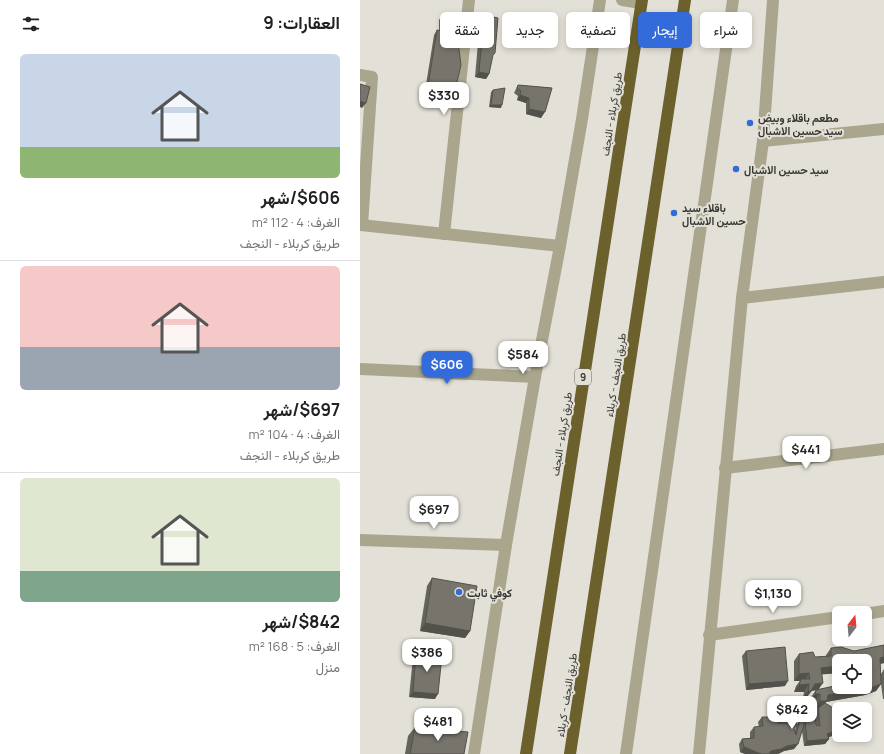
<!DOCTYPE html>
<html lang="ar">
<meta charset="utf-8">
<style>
:root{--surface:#fff;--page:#f2f2f2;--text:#202124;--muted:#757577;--line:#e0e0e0;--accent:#336cda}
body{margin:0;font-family:Manrope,Vazirmatn,sans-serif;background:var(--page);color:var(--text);direction:rtl;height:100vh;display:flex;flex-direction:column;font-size:15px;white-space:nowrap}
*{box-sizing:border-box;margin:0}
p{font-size:13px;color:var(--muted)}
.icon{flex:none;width:22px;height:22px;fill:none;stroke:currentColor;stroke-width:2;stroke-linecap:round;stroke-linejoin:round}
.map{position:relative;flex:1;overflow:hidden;direction:ltr}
.side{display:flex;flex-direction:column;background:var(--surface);width:360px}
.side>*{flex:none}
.top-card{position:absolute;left:12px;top:12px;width:380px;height:36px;direction:rtl;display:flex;gap:8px}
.needle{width:26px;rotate:16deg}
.buttons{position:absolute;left:472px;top:606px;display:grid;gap:8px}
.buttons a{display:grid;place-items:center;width:40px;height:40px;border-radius:6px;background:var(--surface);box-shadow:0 2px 6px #0003;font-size:20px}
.price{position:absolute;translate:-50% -34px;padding:0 9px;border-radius:8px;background:#fff;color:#222;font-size:13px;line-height:26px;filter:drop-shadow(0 1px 2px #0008)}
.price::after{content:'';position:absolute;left:50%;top:24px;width:12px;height:9px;margin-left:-6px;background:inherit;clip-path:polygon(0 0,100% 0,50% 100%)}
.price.current{background:var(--accent);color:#fff}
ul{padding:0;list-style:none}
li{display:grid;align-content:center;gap:8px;height:212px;padding:0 20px}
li+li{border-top:1px solid var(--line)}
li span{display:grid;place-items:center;height:124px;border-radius:6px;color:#555}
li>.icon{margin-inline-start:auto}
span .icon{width:72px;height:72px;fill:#fffc;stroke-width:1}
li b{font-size:17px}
h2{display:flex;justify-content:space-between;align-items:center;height:48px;padding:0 20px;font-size:17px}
.pill{padding:0 14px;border-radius:6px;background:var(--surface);box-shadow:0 2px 6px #0003;font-size:14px;line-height:36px}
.pill.current{background:var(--accent);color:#fff}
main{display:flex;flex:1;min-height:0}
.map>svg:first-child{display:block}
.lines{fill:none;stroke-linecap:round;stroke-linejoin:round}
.minor{stroke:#aaa68e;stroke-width:12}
.highway{stroke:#6c612c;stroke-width:12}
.wall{fill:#65645c;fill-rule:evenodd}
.shaded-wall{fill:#53514b}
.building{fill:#76746b;stroke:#53514b}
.poi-dot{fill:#336cda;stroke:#e3e1d7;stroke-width:1.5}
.labels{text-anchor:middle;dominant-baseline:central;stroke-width:4;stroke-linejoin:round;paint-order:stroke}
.shield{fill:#e3e1d7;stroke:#6a6964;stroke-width:1}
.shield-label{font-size:10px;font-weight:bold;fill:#363632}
.street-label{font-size:11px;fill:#363632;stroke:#e3e1d7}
.poi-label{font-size:11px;font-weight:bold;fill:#363632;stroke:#e3e1d7;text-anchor:start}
</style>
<main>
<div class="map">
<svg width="524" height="754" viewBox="0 0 524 754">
<rect width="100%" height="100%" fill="#e3e1d7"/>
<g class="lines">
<g class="minor">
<polyline points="262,0 281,3"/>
<polyline points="0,75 12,77 2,225"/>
<polyline points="403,141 524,129"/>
<polyline points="0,225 200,246"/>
<polyline points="84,234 109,0"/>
<polyline points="382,298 524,282"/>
<polyline points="0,369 175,377"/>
<polyline points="365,468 524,449"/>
<polyline points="0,540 146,545"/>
<polyline points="505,614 524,611"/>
<polyline points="349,635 479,617"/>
<polyline points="114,754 146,545 175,377 200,246 222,119 240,0"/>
<polyline points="266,754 373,0"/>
<polyline points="339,754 382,298 403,141 413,0"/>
</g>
<g class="highway">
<polyline points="166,754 282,0"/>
<polyline points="210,754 325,0"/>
</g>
</g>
<g class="wall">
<polygon points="124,15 132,57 129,74 126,79 115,77 120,20"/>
<polygon points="81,17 91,100 64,97 74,35 77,30 79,30 79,20"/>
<polygon points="158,85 192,88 181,118 166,114 166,103 157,100 158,96 154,93"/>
<polygon points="133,90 141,108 129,107 131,92"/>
<polygon points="72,578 110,631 105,638 60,631 67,586"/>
<path d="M524,645V663L520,664L521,674L524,669V699H523L521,684L516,691L505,695L466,702L465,703L478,730L475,735L468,737L469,739L465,744L444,746L442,731L438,744L434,749L424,751L418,754H385L380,752L379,744L382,739L390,738V732L394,727H399L398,722L402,717H417V708L418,705H437L438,702L454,713L457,708H455V701H450L451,697L456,690L452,691L446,698H443L444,692H434L436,686L440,681H434V661L439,654L455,657L466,656V655L471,648L494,651ZM479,661H505L479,687V678L477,682L476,685L459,690L462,674L479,673ZM438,717L440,721L436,725L435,731L434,729V723Z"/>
<polygon points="386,651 425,686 386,690 382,656"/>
<polygon points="56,652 75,699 49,697 53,657"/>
<polygon points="55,727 104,754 45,754 48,736"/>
</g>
<g class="shaded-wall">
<polygon points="119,72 129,74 126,79 115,77"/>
<polygon points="67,92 94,95 91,100 64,97"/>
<polygon points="160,95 169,98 166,103 157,100"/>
<polygon points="0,101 6,103 2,108 0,107"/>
<polygon points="131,105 142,105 141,108 129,107"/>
<polygon points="169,109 185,112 181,118 166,114"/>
<polygon points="65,623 110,631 105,638 60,631"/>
<polygon points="524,657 524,663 515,665 520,658"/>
<polygon points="479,666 479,673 456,675 461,668"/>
<polygon points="449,673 444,681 441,679 440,681 434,681 439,674"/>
<polygon points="428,681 425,686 386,690 389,684"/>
<polygon points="463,683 458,690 449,691 455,684"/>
<polygon points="449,684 444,692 434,692 439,685"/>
<polygon points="521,684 516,691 505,695 466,702 462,708 455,708 460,701 468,695"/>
<polygon points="448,691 451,691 446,698 443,698"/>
<polygon points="53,692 78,694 75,699 49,697"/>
<polygon points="455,694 460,694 455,701 450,701"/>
<polygon points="439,716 434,723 418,727"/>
<polygon points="478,730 475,735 464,739 467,734"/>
<polygon points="469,739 465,744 444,746 447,741"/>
<polygon points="438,744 434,749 424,751 418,754 409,754 411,751 427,746"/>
<polygon points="384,747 401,754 385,754 380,752"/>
</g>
<g class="building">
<polygon points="124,15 138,18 135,53 133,55 129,74 119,72"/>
<polygon points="81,17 97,18 96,33 81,30"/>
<polygon points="77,30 97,34 101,65 94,95 67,92"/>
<polygon points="0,84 10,87 6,103 0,101"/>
<polygon points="158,85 192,88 185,112 169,109 169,98 160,95 161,91 157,88"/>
<polygon points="145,88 142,105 131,105 133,90"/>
<polygon points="72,578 117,586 110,631 65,623"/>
<polygon points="524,645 524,657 520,658 521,684 510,688 468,695 467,701 460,701 460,694 455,694 456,690 479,685 479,687 505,687 505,661 479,661 479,666 461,668 463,683 455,684 451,691 448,691 449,684 439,685 441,679 450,679 449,673 439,674 439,654 453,652 455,657 471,656 471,648 481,647 494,651"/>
<polygon points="425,647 428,681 389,684 386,651"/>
<polygon points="56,652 82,655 78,694 53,692"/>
<polygon points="438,702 454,706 456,725 460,726 458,708 465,703 475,709 478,730 467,734 469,739 447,741 445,721 438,744 427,746 421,749 411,751 409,754 401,754 384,747 382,739 394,738 394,727 403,726 402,717 419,717 418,723 437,723 434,729 436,735 440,720 445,721"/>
<polygon points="418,705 437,705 439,716 436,720 426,723 420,723"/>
<polygon points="55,727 108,732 104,754 50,754"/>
</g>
<g class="poi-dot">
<circle cx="390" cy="123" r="4"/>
<circle cx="376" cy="169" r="4"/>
<circle cx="314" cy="213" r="4"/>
<circle cx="99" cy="592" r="4"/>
</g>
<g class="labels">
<rect class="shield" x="215" y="369" width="16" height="16" rx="3"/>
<g class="shield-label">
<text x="223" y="377">9</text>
</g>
<g class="street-label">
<text transform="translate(251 114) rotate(-81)">طريق کربلاء - النجف</text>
<text transform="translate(255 375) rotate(-81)">طريق النجف - کربلاء</text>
<text transform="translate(201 434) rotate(-81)">طريق کربلاء - النجف</text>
<text transform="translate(206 695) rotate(-81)">طريق النجف - کربلاء</text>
</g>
<g class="poi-label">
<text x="398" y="117">مطعم باقلاء وبيض<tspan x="398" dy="13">سيد حسين الاشبال</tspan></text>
<text x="384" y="169">سيد حسين الاشبال</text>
<text x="322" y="207">باقلاء سيد<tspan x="322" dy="13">حسين الاشبال</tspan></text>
<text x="107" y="592">كوفي ثابت</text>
</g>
</g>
</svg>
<div class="buttons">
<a><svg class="needle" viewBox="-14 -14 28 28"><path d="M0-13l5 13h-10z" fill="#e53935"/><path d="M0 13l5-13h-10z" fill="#757577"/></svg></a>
<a><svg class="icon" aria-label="locate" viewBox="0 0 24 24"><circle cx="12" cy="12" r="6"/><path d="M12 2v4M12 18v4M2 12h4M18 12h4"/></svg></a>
<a><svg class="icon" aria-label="layers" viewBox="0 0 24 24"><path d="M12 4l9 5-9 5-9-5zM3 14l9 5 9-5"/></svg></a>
</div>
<b class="price" style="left:84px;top:116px">$330</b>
<b class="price" style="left:163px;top:375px">$584</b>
<b class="price current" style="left:87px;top:385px">$606</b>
<b class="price" style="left:446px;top:470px">$441</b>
<b class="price" style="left:74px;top:530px">$697</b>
<b class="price" style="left:413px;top:614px">$1,130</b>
<b class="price" style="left:67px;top:673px">$386</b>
<b class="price" style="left:432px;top:730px">$842</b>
<b class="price" style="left:78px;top:742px">$481</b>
<div class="top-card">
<a class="pill">شراء</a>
<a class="pill current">إيجار</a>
<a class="pill">تصفية</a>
<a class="pill">جديد</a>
<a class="pill">شقة</a>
</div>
</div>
<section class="side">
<h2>العقارات: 9<svg class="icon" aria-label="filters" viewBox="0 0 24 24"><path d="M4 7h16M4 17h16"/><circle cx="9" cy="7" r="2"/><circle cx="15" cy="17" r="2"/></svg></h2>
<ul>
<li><span style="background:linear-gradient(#c9d6e8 75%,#8fb573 0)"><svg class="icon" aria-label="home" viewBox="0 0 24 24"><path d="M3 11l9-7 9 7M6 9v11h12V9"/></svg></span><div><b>$606/شهر</b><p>الغرف: 4 · 112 m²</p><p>طريق کربلاء - النجف</p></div></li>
<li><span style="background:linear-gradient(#f6c9c9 65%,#9aa5b1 0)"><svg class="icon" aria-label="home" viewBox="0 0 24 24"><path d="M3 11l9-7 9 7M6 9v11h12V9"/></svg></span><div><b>$697/شهر</b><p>الغرف: 4 · 104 m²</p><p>طريق کربلاء - النجف</p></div></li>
<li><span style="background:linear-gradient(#dfe7d0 75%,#7fa58c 0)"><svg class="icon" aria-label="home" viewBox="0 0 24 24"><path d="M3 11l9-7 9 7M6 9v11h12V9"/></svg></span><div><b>$842/شهر</b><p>الغرف: 5 · 168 m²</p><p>منزل</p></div></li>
</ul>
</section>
</main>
